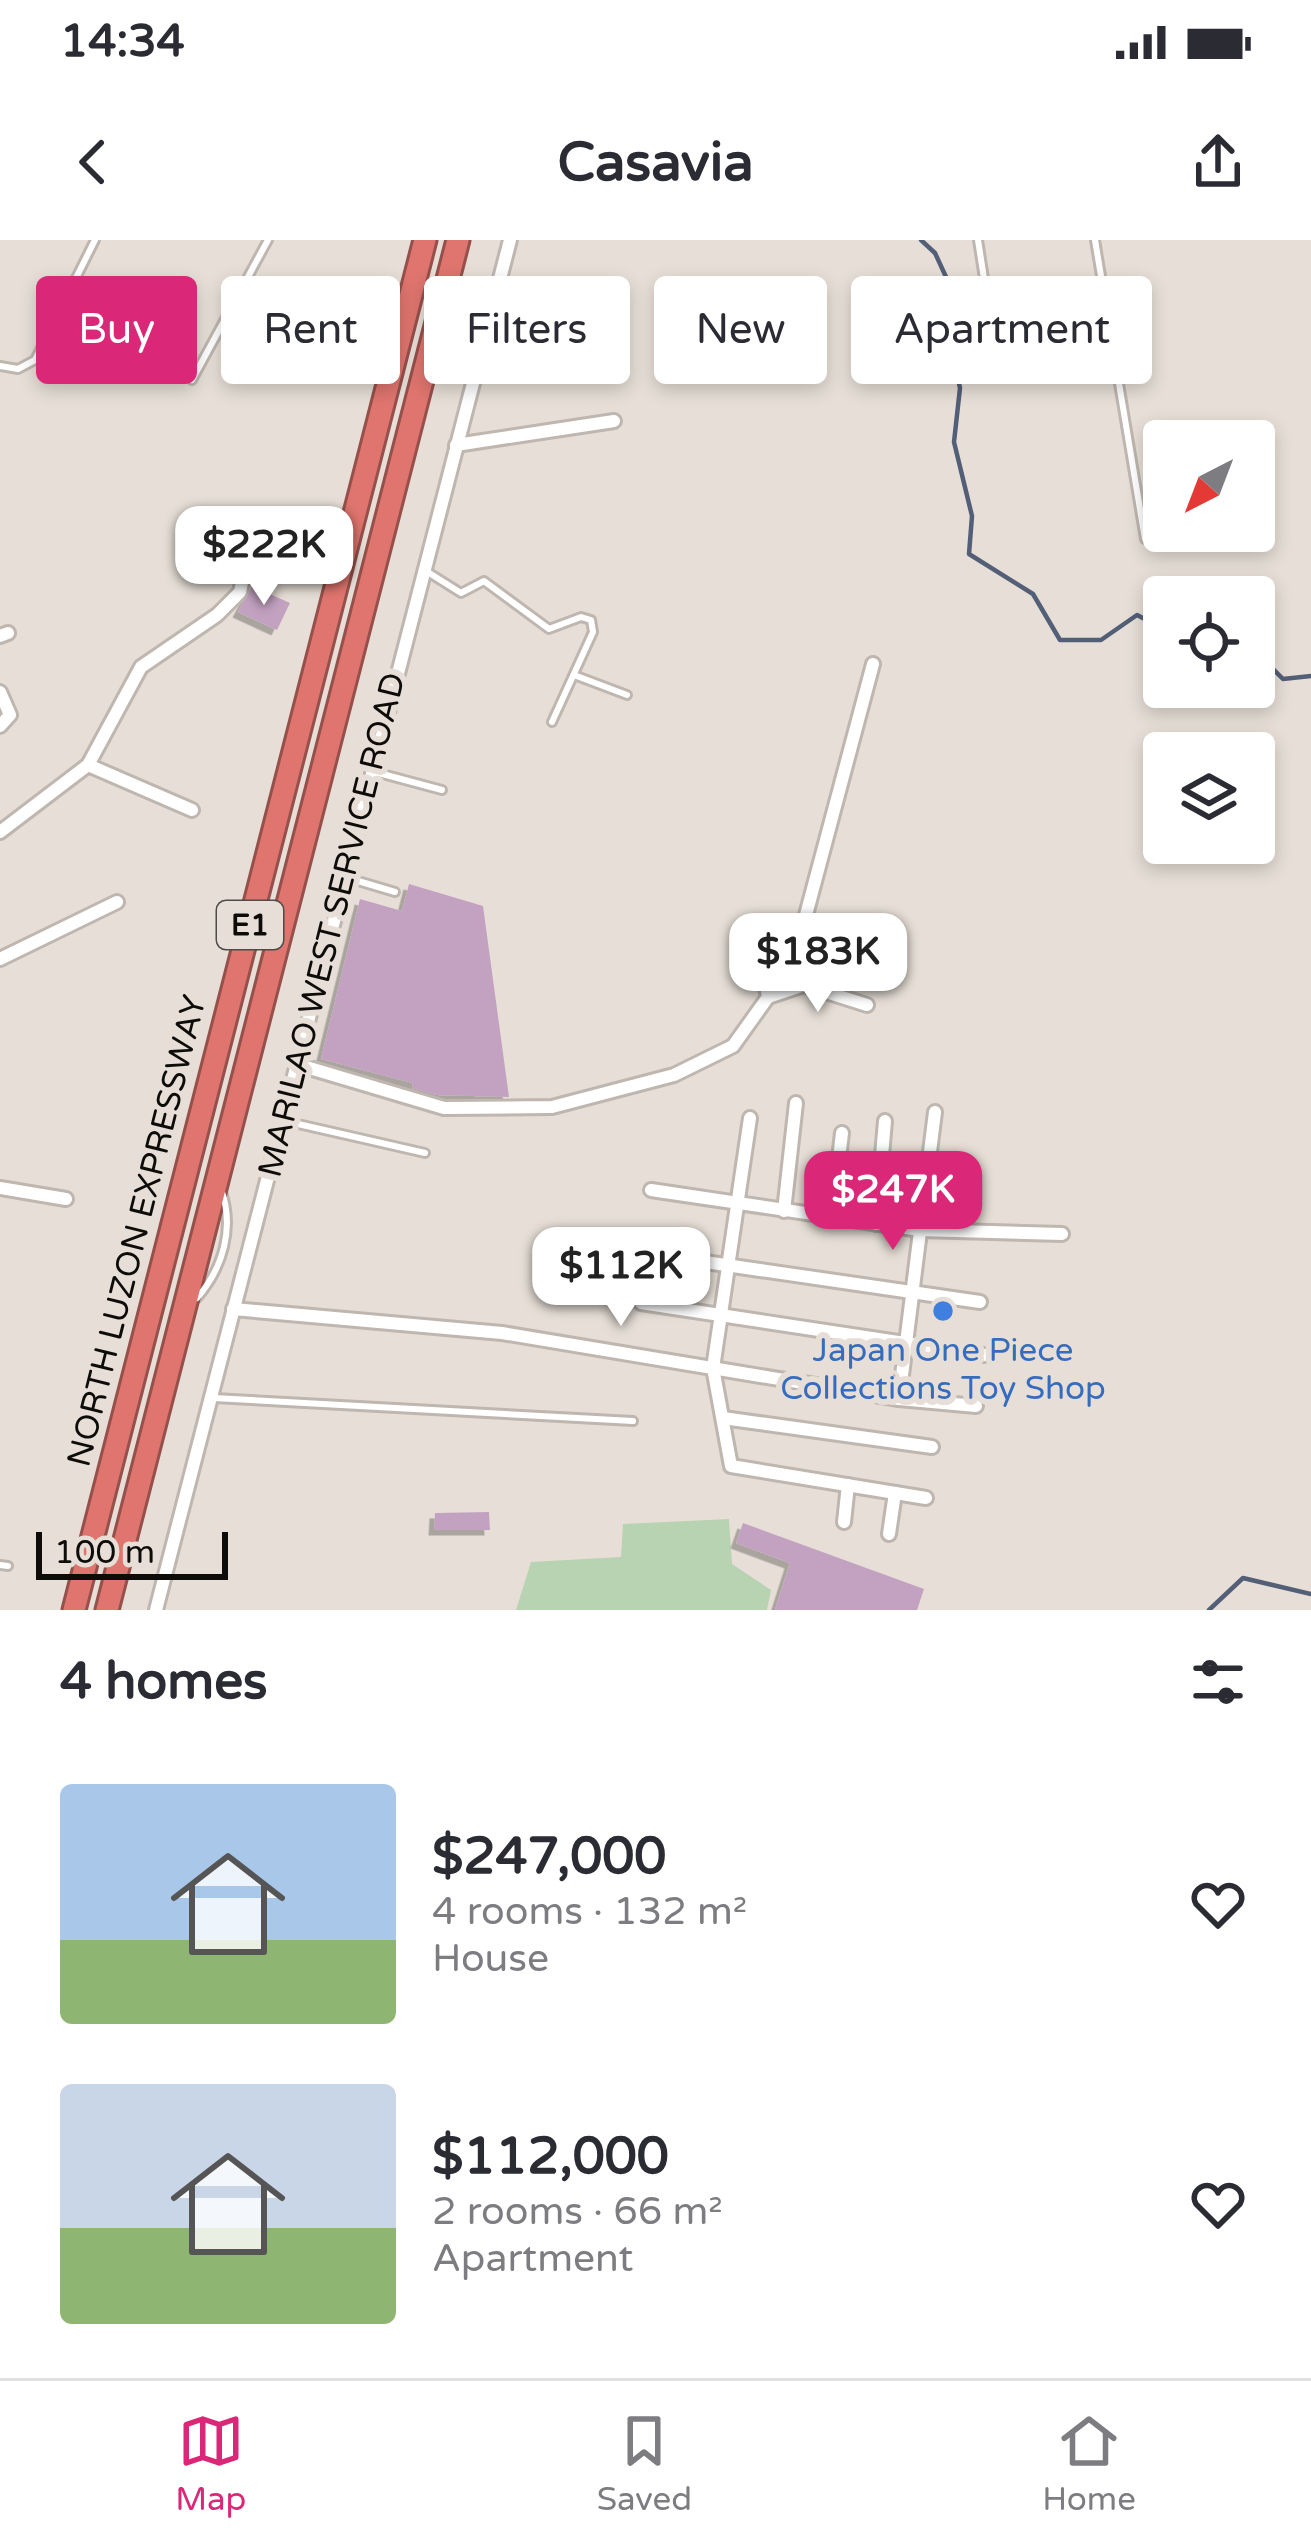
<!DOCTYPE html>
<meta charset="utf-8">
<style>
:root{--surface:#fff;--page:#f7f7f7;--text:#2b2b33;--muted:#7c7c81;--line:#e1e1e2;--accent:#db2777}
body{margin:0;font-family:"Varela Round",sans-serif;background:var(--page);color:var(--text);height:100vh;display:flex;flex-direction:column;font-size:45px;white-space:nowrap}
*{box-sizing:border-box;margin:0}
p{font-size:39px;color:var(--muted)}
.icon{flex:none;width:66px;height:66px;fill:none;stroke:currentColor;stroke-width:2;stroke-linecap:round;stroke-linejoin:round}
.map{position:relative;height:1370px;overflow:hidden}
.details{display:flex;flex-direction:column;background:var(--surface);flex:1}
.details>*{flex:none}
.top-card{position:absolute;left:36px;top:36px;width:1239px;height:108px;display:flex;gap:24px}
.needle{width:78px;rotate:222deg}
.controls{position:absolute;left:1143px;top:180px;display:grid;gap:24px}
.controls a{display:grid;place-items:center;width:132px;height:132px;border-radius:12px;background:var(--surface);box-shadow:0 6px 18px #0003;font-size:60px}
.scale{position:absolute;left:36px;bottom:30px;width:192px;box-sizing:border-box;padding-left:12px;border:6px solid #0e0c09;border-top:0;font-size:33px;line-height:42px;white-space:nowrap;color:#0e0c09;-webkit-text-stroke:9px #e7dfd7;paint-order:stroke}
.price{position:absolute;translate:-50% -102px;padding:0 27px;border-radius:24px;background:#fff;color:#222;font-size:39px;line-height:78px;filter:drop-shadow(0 3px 6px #0008)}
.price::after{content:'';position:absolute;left:50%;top:72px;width:36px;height:27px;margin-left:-18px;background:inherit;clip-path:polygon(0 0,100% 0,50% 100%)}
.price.active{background:var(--accent);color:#fff}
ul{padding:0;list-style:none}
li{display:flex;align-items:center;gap:36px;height:300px;padding:0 60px}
li span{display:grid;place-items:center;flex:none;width:336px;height:240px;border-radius:12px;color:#555}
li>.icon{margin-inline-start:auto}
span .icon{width:144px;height:144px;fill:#fffc;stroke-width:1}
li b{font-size:51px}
h2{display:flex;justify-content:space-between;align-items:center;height:144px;padding:0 60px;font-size:51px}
.tag{padding:0 42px;border-radius:12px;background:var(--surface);box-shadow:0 6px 18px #0003;font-size:42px;line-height:108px}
.tag.active{background:var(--accent);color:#fff}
.status{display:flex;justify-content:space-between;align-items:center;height:84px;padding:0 60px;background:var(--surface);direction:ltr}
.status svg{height:33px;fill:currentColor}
header{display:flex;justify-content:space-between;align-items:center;height:156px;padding:0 60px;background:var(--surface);font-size:54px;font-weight:800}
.tabs{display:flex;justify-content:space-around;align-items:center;height:168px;border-top:3px solid var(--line);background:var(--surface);font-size:33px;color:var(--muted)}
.tabs a{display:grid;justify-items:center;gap:6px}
.tabs .active{color:var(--accent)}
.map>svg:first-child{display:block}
.green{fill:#b8d3b1}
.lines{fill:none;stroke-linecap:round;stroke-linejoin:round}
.stream{stroke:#535f77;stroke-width:4.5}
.building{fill:#c3a2c1;filter:url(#shadow)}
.lane-casing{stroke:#beb6af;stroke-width:12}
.street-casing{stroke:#beb6af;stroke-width:18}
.highway-casing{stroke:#96504b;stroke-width:27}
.lane{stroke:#fff;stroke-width:6}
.street{stroke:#fff;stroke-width:12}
.highway{stroke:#df756e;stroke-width:21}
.shop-dot{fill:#3f7fe0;stroke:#e7dfd7;stroke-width:4.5}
.labels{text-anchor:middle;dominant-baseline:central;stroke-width:12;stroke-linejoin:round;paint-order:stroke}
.shield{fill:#e7dfd7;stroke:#4f4b47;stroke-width:3}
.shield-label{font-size:30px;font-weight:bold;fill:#0e0c09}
.street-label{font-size:33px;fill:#0e0c09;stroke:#e7dfd7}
.shop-label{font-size:33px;fill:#366cbe;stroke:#e7dfd7}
</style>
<div class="status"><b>14:34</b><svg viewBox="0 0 49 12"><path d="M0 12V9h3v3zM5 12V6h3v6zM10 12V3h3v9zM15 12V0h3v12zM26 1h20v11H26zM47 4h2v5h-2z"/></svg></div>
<header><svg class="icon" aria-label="back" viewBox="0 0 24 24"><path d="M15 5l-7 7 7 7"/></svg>Casavia<svg class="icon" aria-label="share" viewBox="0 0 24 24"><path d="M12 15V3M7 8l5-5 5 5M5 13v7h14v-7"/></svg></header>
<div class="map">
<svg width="1311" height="1370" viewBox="0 0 1311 1370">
<defs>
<filter id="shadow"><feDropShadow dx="-5.5" dy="5.5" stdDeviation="0" flood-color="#0004"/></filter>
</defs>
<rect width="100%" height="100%" fill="#e7dfd7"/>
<polygon class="green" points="729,1279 732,1324 771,1350 767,1370 516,1370 531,1322 621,1317 623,1284"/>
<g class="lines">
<g class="stream">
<polyline points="921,0 935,13 952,50 944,77 960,148 954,202 972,276 969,314 1033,354 1060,400 1101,400 1137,375 1164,389"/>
<polyline points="1254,410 1283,439 1311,436"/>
<polyline points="1209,1370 1243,1338 1311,1354"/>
</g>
</g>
<g class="building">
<polygon points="252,274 296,279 296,292 252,294"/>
<polygon points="252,346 290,363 277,390 238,372"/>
<polygon points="409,644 483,666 509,857 437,855 412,848 413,843 321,819 360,659 402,671"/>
<polygon points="489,1272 490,1290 434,1290 435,1273"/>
<polygon points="743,1283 924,1349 917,1370 775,1370 790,1323 736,1303"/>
</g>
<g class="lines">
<defs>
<g id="lane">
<polyline points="978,0 997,122"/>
<polyline points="1095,0 1145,299"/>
<polyline points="0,126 18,129 35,120 95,0"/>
<polyline points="192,140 268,0"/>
<polyline points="426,331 461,353 484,341 549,389 581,377 591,380 593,392 552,482"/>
<polyline points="574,435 627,455"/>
<polyline points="375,532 442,550"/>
<polyline points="348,638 395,652"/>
<polyline points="285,881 425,913"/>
<path d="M197,1058C223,1028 235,988 221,949"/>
<polyline points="214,1158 633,1181"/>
<polyline points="0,1325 8,1326"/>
</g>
<g id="street">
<polyline points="456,205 614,181"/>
<polyline points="0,396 8,393"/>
<polyline points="0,452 10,475 0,486"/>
<polyline points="88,525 192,570"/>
<polyline points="0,592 88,525 141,427 217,375 240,352 245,329 231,282"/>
<polyline points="0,719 117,662"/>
<polyline points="768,757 804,745 867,765"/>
<polyline points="296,824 444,868 552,867 674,835 733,806 768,757 758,701 763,694 802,690 873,424"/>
<polyline points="750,878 713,1128 731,1226 926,1258"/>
<polyline points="0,948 66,959"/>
<polyline points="651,950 920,990 1062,994"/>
<polyline points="784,971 796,863"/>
<polyline points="832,978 842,893"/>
<polyline points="876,984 885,881"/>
<polyline points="657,1015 980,1062"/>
<polyline points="641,1063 984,1115"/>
<polyline points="233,1069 502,1093 899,1159 976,1166"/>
<polyline points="899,1159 935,872"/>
<polyline points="723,1178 932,1207"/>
<polyline points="844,1282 848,1245"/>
<polyline points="889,1294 895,1253"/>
<polyline points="156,1370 510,0"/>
</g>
<g id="highway">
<polyline points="74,1370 425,0"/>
<polyline points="107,1370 458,0"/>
</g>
</defs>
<use href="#lane" class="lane-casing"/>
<use href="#street" class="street-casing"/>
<use href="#highway" class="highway-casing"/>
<use href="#lane" class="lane"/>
<use href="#street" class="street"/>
<use href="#highway" class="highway"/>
</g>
<circle class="shop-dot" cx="943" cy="1071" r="12"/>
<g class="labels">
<rect class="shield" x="217" y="661" width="66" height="48" rx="9"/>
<g class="shield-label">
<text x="250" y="685">E1</text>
</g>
<g class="street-label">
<text transform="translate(332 685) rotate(-76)">MARILAO WEST SERVICE ROAD</text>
<text transform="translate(137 991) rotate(-76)">NORTH LUZON EXPRESSWAY</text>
</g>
<g class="shop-label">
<text x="943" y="1110">Japan One Piece<tspan x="943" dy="38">Collections Toy Shop</tspan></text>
</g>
</g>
</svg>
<div class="controls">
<a><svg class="needle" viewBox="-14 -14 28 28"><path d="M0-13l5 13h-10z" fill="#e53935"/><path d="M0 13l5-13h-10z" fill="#7c7c81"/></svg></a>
<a><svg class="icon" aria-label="locate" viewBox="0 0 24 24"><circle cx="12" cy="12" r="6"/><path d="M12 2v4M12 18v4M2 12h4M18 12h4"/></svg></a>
<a><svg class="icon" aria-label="layers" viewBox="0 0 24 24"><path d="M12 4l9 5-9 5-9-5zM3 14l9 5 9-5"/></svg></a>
</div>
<div class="scale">100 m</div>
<b class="price" style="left:264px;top:368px">$222K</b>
<b class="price" style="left:818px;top:775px">$183K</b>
<b class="price active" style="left:893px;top:1013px">$247K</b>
<b class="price" style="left:621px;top:1089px">$112K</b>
<div class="top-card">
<a class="tag active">Buy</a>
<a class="tag">Rent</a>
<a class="tag">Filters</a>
<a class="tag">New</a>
<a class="tag">Apartment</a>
</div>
</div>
<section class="details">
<h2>4 homes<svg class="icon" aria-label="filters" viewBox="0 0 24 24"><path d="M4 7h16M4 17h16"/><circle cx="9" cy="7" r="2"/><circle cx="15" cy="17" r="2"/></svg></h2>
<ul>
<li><span style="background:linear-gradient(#a9c7e8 65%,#8fb573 0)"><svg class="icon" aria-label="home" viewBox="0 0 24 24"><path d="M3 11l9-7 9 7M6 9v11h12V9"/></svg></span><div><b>$247,000</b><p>4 rooms · 132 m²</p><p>House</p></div><svg class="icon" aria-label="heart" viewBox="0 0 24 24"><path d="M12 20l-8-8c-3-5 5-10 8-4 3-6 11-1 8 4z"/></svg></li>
<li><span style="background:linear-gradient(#c9d6e8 60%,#8fb573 0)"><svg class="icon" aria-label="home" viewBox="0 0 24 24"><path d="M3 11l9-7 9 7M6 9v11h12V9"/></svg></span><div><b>$112,000</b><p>2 rooms · 66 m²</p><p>Apartment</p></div><svg class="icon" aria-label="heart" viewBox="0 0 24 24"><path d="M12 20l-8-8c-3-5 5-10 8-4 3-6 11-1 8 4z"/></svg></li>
</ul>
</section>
<nav class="tabs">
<a class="active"><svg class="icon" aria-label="map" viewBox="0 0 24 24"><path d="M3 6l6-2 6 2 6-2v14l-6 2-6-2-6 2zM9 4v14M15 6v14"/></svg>Map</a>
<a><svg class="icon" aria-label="saved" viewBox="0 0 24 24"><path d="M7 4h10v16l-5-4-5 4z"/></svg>Saved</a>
<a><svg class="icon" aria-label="home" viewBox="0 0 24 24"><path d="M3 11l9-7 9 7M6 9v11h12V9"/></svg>Home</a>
</nav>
